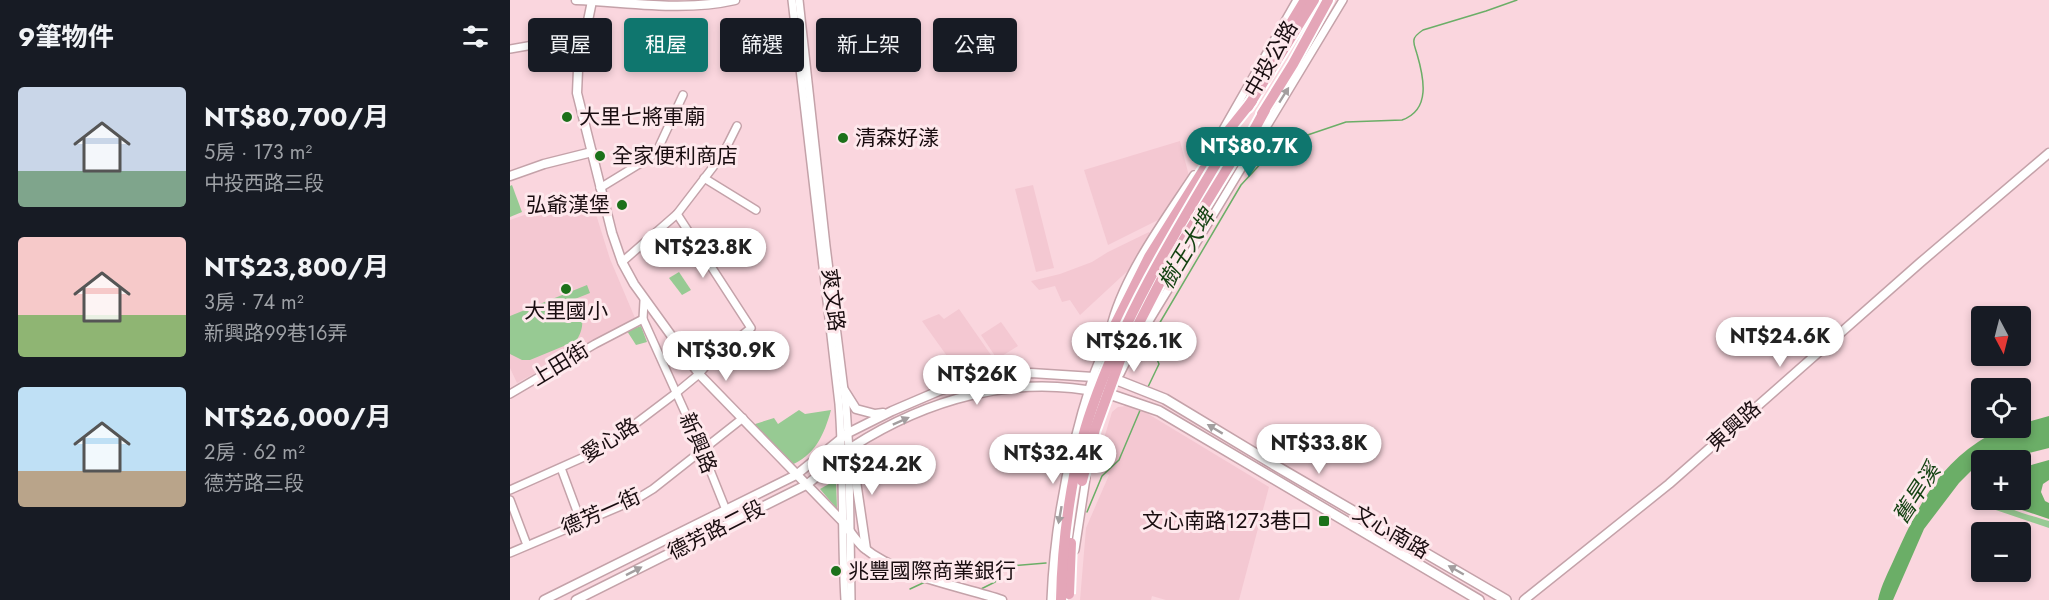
<!DOCTYPE html>
<html lang="zh-TW">
<meta charset="utf-8">
<style>
:root{--surface:#171b24;--page:#20242c;--text:#f1f3f6;--muted:#9ea1a6;--accent:#0f766e}
body{margin:0;font-family:Jost,"Noto Sans TC",sans-serif;background:var(--page);color:var(--text);height:100vh;display:flex;flex-direction:column;font-size:22px;white-space:nowrap}
*{box-sizing:border-box;margin:0}
p{font-size:20px;color:var(--muted)}
.icon{flex:none;width:33px;height:33px;fill:none;stroke:currentColor;stroke-width:2;stroke-linecap:round;stroke-linejoin:round}
.map{position:relative;flex:1;overflow:hidden}
.drawer{display:flex;flex-direction:column;background:var(--surface);width:510px}
.drawer>*{flex:none}
.guide{position:absolute;left:18px;top:18px;width:570px;height:54px;display:flex;gap:12px}
.needle{width:39px;rotate:173deg}
.fabs{position:absolute;left:1461px;top:306px;display:grid;gap:12px}
.fabs a{display:grid;place-items:center;width:60px;height:60px;border-radius:6px;background:var(--surface);box-shadow:0 3px 9px #0003;font-size:30px}
.price{position:absolute;translate:-50% -51px;padding:0 14px;border-radius:21px;background:#fff;color:#222;font-size:20px;line-height:39px;filter:drop-shadow(0 2px 3px #0008)}
.price::after{content:'';position:absolute;left:50%;top:36px;width:18px;height:14px;margin-left:-9px;background:inherit;clip-path:polygon(0 0,100% 0,50% 100%)}
.price.active{background:var(--accent);color:#fff}
ul{padding:0;list-style:none}
li{display:flex;align-items:center;gap:18px;height:150px;padding:0 18px}
li span{display:grid;place-items:center;flex:none;width:168px;height:120px;border-radius:6px;color:#555}
li>.icon{margin-inline-start:auto}
span .icon{width:72px;height:72px;fill:#fffc;stroke-width:1}
li b{font-size:26px}
h2{display:flex;justify-content:space-between;align-items:center;height:72px;padding:0 18px;font-size:26px}
.chip{padding:0 21px;border-radius:6px;background:var(--surface);box-shadow:0 3px 9px #0003;font-size:21px;line-height:54px}
.chip.active{background:var(--accent);color:#fff}
main{display:flex;flex:1;min-height:0}
.map>svg:first-child{display:block}
.built{fill:#f4c8d2}
.green{fill:#97ca93}
.water{fill:#6bae67}
.lines{fill:none;stroke-linecap:round;stroke-linejoin:round}
.stream{stroke:#6bae67;stroke-width:1.5}
.minor-casing{stroke:#c4a2a9;stroke-width:10}
.tertiary-casing{stroke:#c4a2a9;stroke-width:11}
.secondary-casing{stroke:#c4a2a9;stroke-width:12}
.primary-casing{stroke:#fff;stroke-width:14}
.minor{stroke:#fff;stroke-width:7}
.tertiary{stroke:#fff;stroke-width:8}
.secondary{stroke:#fff;stroke-width:9}
.primary{stroke:#e4a6b8;stroke-width:10}
.primary-bridge-casing{stroke:#fff;stroke-width:14;stroke-linecap:butt}
.primary-bridge{stroke:#e4a6b8;stroke-width:10}
.oneway{fill:#a39e9f}
.poi-dot{fill:#1c711a;stroke:#fee8ec;stroke-width:2}
.labels{text-anchor:middle;dominant-baseline:central;stroke-width:6;stroke-linejoin:round;paint-order:stroke}
.street-label{font-size:21px;fill:#190d10;stroke:#fee8ec}
.poi-label{font-size:21px;fill:#190d10;stroke:#fee8ec;text-anchor:start}
.water-label{font-size:22px;font-style:italic;fill:#154313;stroke:#fee8ec}
</style>
<main>
<section class="drawer">
<h2>9筆物件<svg class="icon" aria-label="filters" viewBox="0 0 24 24"><path d="M4 7h16M4 17h16"/><circle cx="9" cy="7" r="2"/><circle cx="15" cy="17" r="2"/></svg></h2>
<ul>
<li><span style="background:linear-gradient(#c9d6e8 70%,#7fa58c 0)"><svg class="icon" aria-label="home" viewBox="0 0 24 24"><path d="M3 11l9-7 9 7M6 9v11h12V9"/></svg></span><div><b>NT$80,700/月</b><p>5房 · 173 m²</p><p>中投西路三段</p></div></li>
<li><span style="background:linear-gradient(#f6c9c9 65%,#8fb573 0)"><svg class="icon" aria-label="home" viewBox="0 0 24 24"><path d="M3 11l9-7 9 7M6 9v11h12V9"/></svg></span><div><b>NT$23,800/月</b><p>3房 · 74 m²</p><p>新興路99巷16弄</p></div></li>
<li><span style="background:linear-gradient(#bfe0f5 70%,#b9a48a 0)"><svg class="icon" aria-label="home" viewBox="0 0 24 24"><path d="M3 11l9-7 9 7M6 9v11h12V9"/></svg></span><div><b>NT$26,000/月</b><p>2房 · 62 m²</p><p>德芳路三段</p></div></li>
</ul>
</section>
<div class="map">
<svg width="1539" height="600" viewBox="0 0 1539 600">
<rect width="100%" height="100%" fill="#fad6de"/>
<g class="built">
<polygon points="670,141 679,176 650,219 598,245 574,170"/>
<polygon points="523,185 544,268 526,272 505,189"/>
<polygon points="79,192 100,259 125,318 7,383 0,368 0,220"/>
<polygon points="639,232 642,236 624,265 570,315 560,300 552,302 545,286 529,290 521,281 550,274 582,262 598,252"/>
<polygon points="449,309 481,355 466,366 447,370 412,321 429,314 434,319"/>
<polygon points="491,322 508,346 487,359 471,335"/>
<polygon points="616,406 630,409 759,487 729,600 656,600 642,596 641,600 570,600 576,528 599,475 585,468 602,412 608,407"/>
</g>
<g class="green">
<polygon points="2,185 12,212 0,217 0,186"/>
<polygon points="169,272 181,290 172,295 159,278"/>
<path d="M77,285L80,293L60,301C74,312 76,326 66,341L20,360H12L0,354V316Z"/>
<polygon points="131,326 137,342 126,345 117,331"/>
<path d="M289,410L295,414L321,410C314,435 305,456 279,466L242,425L264,418L268,424Z"/>
<polygon points="326,480 327,509 310,489"/>
<path d="M1475,500H1489C1497,511 1525,516 1539,521V528L1477,507L1475,506Z"/>
</g>
<g class="water">
<path d="M1539,416V448L1500,458L1499,452L1472,460L1449,483L1414,529L1383,600H1368C1371,585 1379,571 1385,557C1405,513 1425,470 1468,442C1482,433 1494,428 1510,428L1511,424Z"/>
<polygon points="1539,460 1539,480 1533,484 1531,492 1535,501 1539,503 1539,519 1506,508 1495,500 1510,500 1511,468"/>
</g>
<g class="lines">
<g class="stream">
<path d="M637,389L649,364C645,354 639,347 642,336L731,185L768,145L836,122L892,120C921,110 914,78 907,54C906,50 903,44 904,40C904,36 910,32 913,30L976,11L1007,0"/>
<polyline points="577,512 592,476 609,460 631,408"/>
<polyline points="400,589 415,582"/>
<polyline points="471,589 485,582 494,570 501,566 536,563"/>
<polyline points="446,591 456,593"/>
</g>
<defs>
<g id="minor">
<path d="M282,0L329,404C334,469 331,535 335,600"/>
<polyline points="289,0 316,246 336,406 339,451"/>
<polyline points="0,49 40,42 73,44"/>
<polyline points="711,133 787,0"/>
<polyline points="194,178 246,210"/>
<polyline points="90,188 139,158 147,151 173,95"/>
<polyline points="112,262 167,214 213,154 227,126"/>
<polyline points="134,301 133,319 192,450 216,510"/>
<path d="M602,322C616,272 655,219 684,175"/>
<path d="M610,374C630,332 656,295 679,255C730,170 781,85 833,0"/>
<polyline points="0,394 85,344 133,319"/>
<polyline points="339,462 341,600"/>
<polyline points="51,468 71,522"/>
<polyline points="0,490 92,449 166,393 189,374 200,361 241,328 167,214"/>
<polyline points="0,500 17,545"/>
<polyline points="565,550 576,478"/>
<polyline points="0,553 125,500 143,489 233,418"/>
<path d="M541,600C544,525 559,450 582,379C587,364 594,351 598,336"/>
</g>
<g id="tertiary">
<path d="M66,0C118,2 173,12 225,0"/>
<path d="M82,1L68,70L67,93L102,233L112,262L124,284L189,374L334,523C340,531 346,541 354,548C388,576 450,586 492,600"/>
<polyline points="0,176 34,164 82,152"/>
<polyline points="334,390 346,409 365,414 373,413"/>
<polyline points="339,448 345,474 356,549"/>
<polyline points="34,600 286,475 338,433 382,411 431,390 459,381 521,373 599,378"/>
<path d="M66,600L296,485C312,474 325,457 342,447C417,399 504,374 592,393"/>
<polyline points="1014,600 1159,484 1411,262 1539,153"/>
</g>
<g id="secondary">
<polyline points="607,380 655,399 766,466 996,600"/>
<polyline points="602,395 649,411 969,600"/>
</g>
<g id="primary">
<polyline points="762,66 764,51 795,0"/>
<polyline points="738,107 804,0"/>
<polyline points="752,114 783,64 818,0"/>
<polyline points="732,152 755,110"/>
<polyline points="598,339 639,257 718,131 742,101"/>
</g>
</defs>
<use href="#minor" class="minor-casing"/>
<use href="#tertiary" class="tertiary-casing"/>
<use href="#secondary" class="secondary-casing"/>
<use href="#primary" class="primary-casing"/>
<use href="#minor" class="minor"/>
<use href="#tertiary" class="tertiary"/>
<use href="#secondary" class="secondary"/>
<use href="#primary" class="primary"/>
<defs>
<g id="primary-bridge">
<polyline points="572,481 585,429 610,360 662,259 734,141"/>
<polyline points="559,594 561,543"/>
<path d="M551,600C552,541 562,464 582,408C615,312 672,221 724,134"/>
</g>
</defs>
<use href="#primary-bridge" class="primary-bridge-casing"/>
<use href="#primary-bridge" class="primary-bridge"/>
</g>
<defs><path id="oneway-solid" d="M-6-.8H1V-3.2L6.5 0L1 3.2V.8H-6Z" transform="scale(1.5)"/></defs>
<g class="oneway">
<use href="#oneway-solid" transform="translate(774 95) rotate(-58)"/>
<use href="#oneway-solid" transform="translate(391 421) rotate(-24)"/>
<use href="#oneway-solid" transform="translate(705 429) rotate(-149)"/>
<use href="#oneway-solid" transform="translate(550 515) rotate(100)"/>
<use href="#oneway-solid" transform="translate(946 570) rotate(-150)"/>
<use href="#oneway-solid" transform="translate(124 571) rotate(-27)"/>
</g>
<g class="poi-dot">
<circle cx="57" cy="117" r="6"/>
<circle cx="333" cy="138" r="6"/>
<circle cx="90" cy="156" r="6"/>
<circle cx="112" cy="205" r="6"/>
<circle cx="56" cy="289" r="6"/>
<rect x="808" y="515" width="12" height="12" rx="3"/>
<circle cx="326" cy="571" r="6"/>
</g>
<g class="labels">
<g class="street-label">
<text transform="translate(761 59) rotate(-60)">中投公路</text>
<text transform="translate(323 300) rotate(83)">爽文路</text>
<text transform="translate(50 364) rotate(-31)">上田街</text>
<text transform="translate(1224 426) rotate(-42)">東興路</text>
<text transform="translate(100 440) rotate(-32)">愛心路</text>
<text transform="translate(188 443) rotate(67)">新興路</text>
<text transform="translate(91 512) rotate(-24)">德芳一街</text>
<text transform="translate(206 530) rotate(-27)">德芳路二段</text>
<text transform="translate(881 532) rotate(30)">文心南路</text>
</g>
<g class="poi-label">
<text x="69" y="117">大里七將軍廟</text>
<text x="345" y="138">清森好漾</text>
<text x="102" y="156">全家便利商店</text>
<text x="100" y="205" text-anchor="end">弘爺漢堡</text>
<text x="56" y="311" text-anchor="middle">大里國小</text>
<text x="802" y="521" text-anchor="end">文心南路1273巷口</text>
<text x="338" y="571">兆豐國際商業銀行</text>
</g>
<g class="water-label">
<text transform="translate(676 249) rotate(-59)">樹王大埤</text>
<text transform="translate(1406 493) rotate(-57)">舊旱溪</text>
</g>
</g>
</svg>
<div class="fabs">
<a><svg class="needle" viewBox="-14 -14 28 28"><path d="M0-13l5 13h-10z" fill="#e53935"/><path d="M0 13l5-13h-10z" fill="#9ea1a6"/></svg></a>
<a><svg class="icon" aria-label="locate" viewBox="0 0 24 24"><circle cx="12" cy="12" r="6"/><path d="M12 2v4M12 18v4M2 12h4M18 12h4"/></svg></a>
<a>+</a>
<a>−</a>
</div>
<b class="price active" style="left:739px;top:178px">NT$80.7K</b>
<b class="price" style="left:193px;top:279px">NT$23.8K</b>
<b class="price" style="left:1270px;top:368px">NT$24.6K</b>
<b class="price" style="left:624px;top:373px">NT$26.1K</b>
<b class="price" style="left:216px;top:382px">NT$30.9K</b>
<b class="price" style="left:467px;top:406px">NT$26K</b>
<b class="price" style="left:809px;top:475px">NT$33.8K</b>
<b class="price" style="left:543px;top:485px">NT$32.4K</b>
<b class="price" style="left:362px;top:496px">NT$24.2K</b>
<div class="guide">
<a class="chip">買屋</a>
<a class="chip active">租屋</a>
<a class="chip">篩選</a>
<a class="chip">新上架</a>
<a class="chip">公寓</a>
</div>
</div>
</main>
